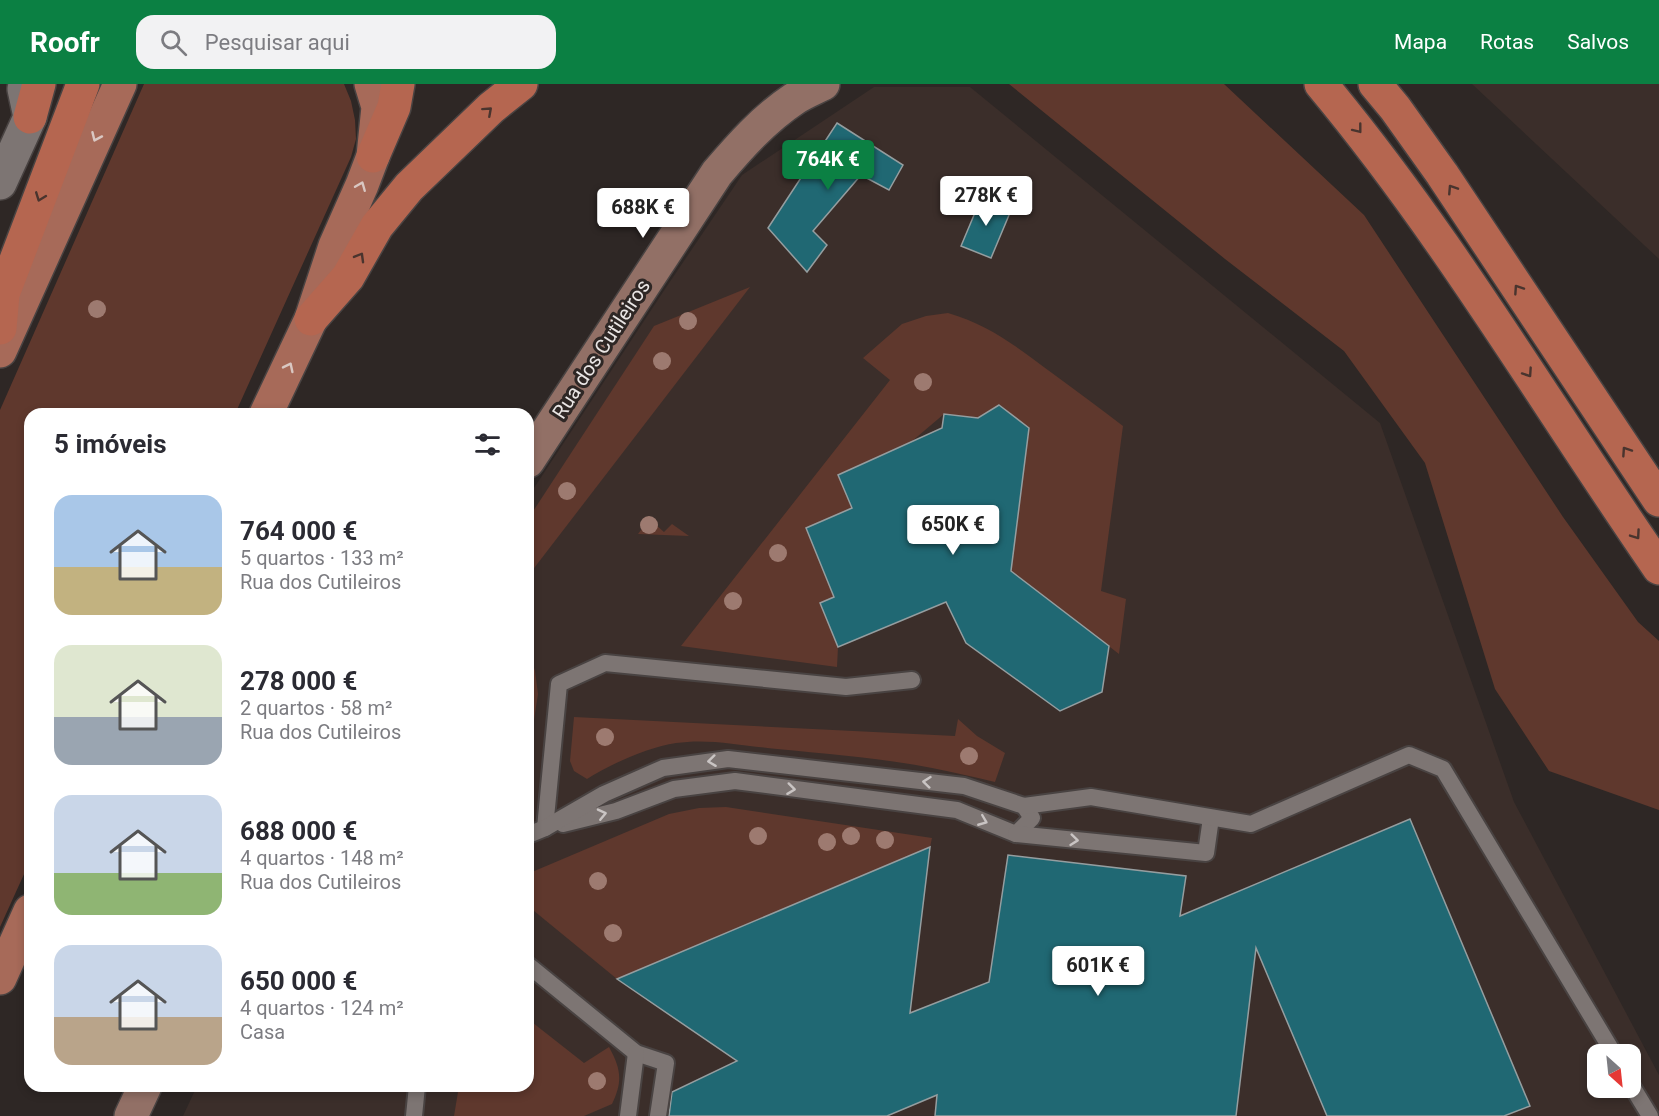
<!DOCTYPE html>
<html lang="pt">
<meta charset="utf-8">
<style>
:root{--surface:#fff;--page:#f2f2f3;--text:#2b2b33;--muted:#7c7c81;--accent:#0b8043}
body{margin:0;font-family:Roboto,sans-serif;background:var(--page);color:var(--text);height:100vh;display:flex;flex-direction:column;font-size:22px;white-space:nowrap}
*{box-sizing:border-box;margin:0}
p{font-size:20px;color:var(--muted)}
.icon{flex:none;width:33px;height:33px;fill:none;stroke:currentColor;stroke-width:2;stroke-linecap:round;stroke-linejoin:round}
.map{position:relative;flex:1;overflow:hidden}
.panel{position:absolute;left:24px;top:324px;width:510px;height:684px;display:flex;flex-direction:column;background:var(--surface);border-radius:18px;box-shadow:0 3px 9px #0003}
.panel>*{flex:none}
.needle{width:39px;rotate:153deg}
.tools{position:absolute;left:1587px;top:960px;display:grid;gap:12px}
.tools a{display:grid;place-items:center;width:54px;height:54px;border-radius:12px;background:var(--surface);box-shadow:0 3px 9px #0003;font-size:30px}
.price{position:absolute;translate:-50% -51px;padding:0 14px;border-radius:6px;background:#fff;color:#222;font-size:20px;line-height:39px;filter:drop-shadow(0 2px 3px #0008)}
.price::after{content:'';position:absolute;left:50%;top:36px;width:18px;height:14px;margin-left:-9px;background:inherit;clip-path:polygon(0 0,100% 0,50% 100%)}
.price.selected{background:var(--accent);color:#fff}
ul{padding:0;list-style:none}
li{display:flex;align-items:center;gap:18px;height:150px;padding:0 30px}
li span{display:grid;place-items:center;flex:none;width:168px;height:120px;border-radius:18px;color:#555}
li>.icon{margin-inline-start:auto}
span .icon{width:72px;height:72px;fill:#fffc;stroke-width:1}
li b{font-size:26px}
h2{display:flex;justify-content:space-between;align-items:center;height:72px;padding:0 30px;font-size:26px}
header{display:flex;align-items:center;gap:36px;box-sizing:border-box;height:84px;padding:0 30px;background:var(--accent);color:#fff}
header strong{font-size:28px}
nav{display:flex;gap:33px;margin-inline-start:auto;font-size:21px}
.search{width:420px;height:54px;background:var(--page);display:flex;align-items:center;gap:15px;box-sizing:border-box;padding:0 21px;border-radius:18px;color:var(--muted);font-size:22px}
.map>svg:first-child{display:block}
.built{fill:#3b2e2a;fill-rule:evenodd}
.green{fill:#5f382d}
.building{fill:#206873;stroke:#959ea0;stroke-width:1.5}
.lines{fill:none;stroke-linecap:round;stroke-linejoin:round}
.service-casing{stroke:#494342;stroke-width:20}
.minor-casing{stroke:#494342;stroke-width:36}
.secondary-casing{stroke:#494342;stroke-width:36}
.primary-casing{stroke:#494342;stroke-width:36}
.trunk-casing{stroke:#494342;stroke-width:36}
.service{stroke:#7d7573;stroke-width:16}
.minor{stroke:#7d7573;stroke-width:33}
.secondary{stroke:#927066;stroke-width:33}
.primary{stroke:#a76a59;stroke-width:33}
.trunk{stroke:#b56650;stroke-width:33}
.tree{fill:#9d7a70}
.oneway{stroke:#49342e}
.oneway2{stroke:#d9c7c2}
.oneway3{stroke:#c9c4c3}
.labels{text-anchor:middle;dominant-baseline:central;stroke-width:6;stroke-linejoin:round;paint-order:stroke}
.street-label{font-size:20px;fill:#eae6e5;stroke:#2e2725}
</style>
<header>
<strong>Roofr</strong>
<div class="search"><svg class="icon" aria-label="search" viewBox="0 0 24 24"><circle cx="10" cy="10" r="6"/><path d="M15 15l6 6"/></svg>Pesquisar aqui</div>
<nav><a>Mapa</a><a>Rotas</a><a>Salvos</a></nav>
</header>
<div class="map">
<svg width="1659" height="1032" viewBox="0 0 1659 1032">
<rect width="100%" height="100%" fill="#2e2725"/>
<g class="built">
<polygon points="1472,0 1659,0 1659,175"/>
<path d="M874,3H970L1380,339L1514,718L1659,991V1032H183L197,1002H528V413L665,205L742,91ZM1598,970H1630V1004H1598Z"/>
</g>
<g class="green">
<polygon points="144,0 344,0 351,17 355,36 356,55 351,73 235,330 30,330 30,777 0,843 0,326"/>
<polygon points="1009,0 1224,0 1364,131 1563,433 1638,538 1659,557 1659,726 1549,687 1495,605 1425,379 1344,267 1225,175"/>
<polygon points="750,203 528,492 528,435 654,242"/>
<path d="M948,229C990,241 1018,264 1052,289C1076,307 1100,324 1123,342L1101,507L1126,515L1119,570L1011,487L1029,344L999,321L987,328L986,335L944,330L911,358L838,391L852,424L806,444L821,480L902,447L916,478L820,519L838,563L837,583L681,562L890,296L863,274L902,240L926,232Z"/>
<polygon points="649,435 664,448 672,440 689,452 638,450"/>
<polygon points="528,564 535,587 538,610 528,675"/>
<path d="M574,633L955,652L958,635L977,652L1005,669L995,698C974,693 953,688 932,684C881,674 829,670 777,665C744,662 709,654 676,659C649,663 610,680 587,695L574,687L570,677Z"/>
<polygon points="726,723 932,754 930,763 617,895 528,822 528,796 532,788 669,730 699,724"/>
<path d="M528,935L584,979L609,963C621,985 623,997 612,1020L584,1032H454L459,1002H528Z"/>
</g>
<g class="building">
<polygon points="837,39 903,81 889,106 861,91 813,147 827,161 807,188 768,144"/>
<polygon points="982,112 1012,124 991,174 961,162"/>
<polygon points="999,321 1029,344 1011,487 1109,562 1102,608 1060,627 966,559 946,518 838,563 820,519 834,513 806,444 852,424 838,391 942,344 944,330 978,334"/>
<polygon points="1410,735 1530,1022 1504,1032 1327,1032 1256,864 1236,1032 935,1032 937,1011 887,1032 669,1032 672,1008 737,977 617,895 930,763 910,929 989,898 1008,771 1186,792 1180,832"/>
</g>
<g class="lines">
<defs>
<g id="service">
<polyline points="563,740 616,727 674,705 735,697 957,726 1016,750 1032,734 1024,722"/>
<polyline points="545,744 559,600 605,579 846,603 912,596"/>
<polyline points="1016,750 1206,769 1211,734"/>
<polyline points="528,751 545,744 604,710 663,684 728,675 964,702 1024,722 1091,713 1251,740 1409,671 1443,685 1614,970"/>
<polyline points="528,881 636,969 666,979 658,1032"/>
<polyline points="1630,999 1650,1032"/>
<polyline points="414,1032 417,1002"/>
<polyline points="628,1032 636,969"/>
</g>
<polyline id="minor" points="0,99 30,33 24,5"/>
<g id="secondary">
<path d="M528,377L717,89C740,62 764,35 794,15C803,9 813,5 823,0"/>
<polyline points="131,1032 145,1002"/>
</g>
<g id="primary">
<polyline points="0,267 120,0"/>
<polyline points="266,330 311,235 335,162 362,101 373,72 378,23 371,0"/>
<polyline points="0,894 30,827"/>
</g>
<g id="trunk">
<path d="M1321,0C1447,151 1547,322 1659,484"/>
<polyline points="1375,0 1395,24 1442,90 1659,416"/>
<polyline points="30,33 39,0"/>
<polyline points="373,72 394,23 398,0"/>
<polyline points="311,235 348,193 377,142 409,103 491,24 521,0"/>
<polyline points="0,244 3,210 83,0"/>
</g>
</defs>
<use href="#service" class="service-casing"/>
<use href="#minor" class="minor-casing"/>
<use href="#secondary" class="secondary-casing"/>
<use href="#primary" class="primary-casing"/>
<use href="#trunk" class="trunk-casing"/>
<use href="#service" class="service"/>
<use href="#minor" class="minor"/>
<use href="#secondary" class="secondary"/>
<use href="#primary" class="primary"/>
<use href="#trunk" class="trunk"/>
</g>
<g class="tree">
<circle cx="97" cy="225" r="9"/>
<circle cx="688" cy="237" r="9"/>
<circle cx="662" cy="277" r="9"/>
<circle cx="923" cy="298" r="9"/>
<circle cx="567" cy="407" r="9"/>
<circle cx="649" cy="441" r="9"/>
<circle cx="778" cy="469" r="9"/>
<circle cx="733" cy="517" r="9"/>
<circle cx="605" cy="653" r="9"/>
<circle cx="969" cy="672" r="9"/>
<circle cx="758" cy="752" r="9"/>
<circle cx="851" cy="752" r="9"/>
<circle cx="885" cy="756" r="9"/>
<circle cx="827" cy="758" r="9"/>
<circle cx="598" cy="797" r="9"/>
<circle cx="613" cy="849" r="9"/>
<circle cx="597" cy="997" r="9"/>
</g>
<defs><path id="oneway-chevron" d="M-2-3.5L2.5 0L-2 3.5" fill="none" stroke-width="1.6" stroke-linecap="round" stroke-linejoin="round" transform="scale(1.5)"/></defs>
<g class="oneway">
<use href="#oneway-chevron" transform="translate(488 27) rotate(-42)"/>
<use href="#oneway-chevron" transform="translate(1358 45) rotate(52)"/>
<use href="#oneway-chevron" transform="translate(1452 105) rotate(-123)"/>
<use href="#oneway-chevron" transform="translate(40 113) rotate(111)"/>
<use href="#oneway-chevron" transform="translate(360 173) rotate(-60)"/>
<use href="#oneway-chevron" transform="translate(1518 205) rotate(-124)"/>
<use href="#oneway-chevron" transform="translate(1528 289) rotate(56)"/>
<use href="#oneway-chevron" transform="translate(1626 367) rotate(-124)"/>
<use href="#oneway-chevron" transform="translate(1636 451) rotate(55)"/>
</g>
<g class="oneway2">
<use href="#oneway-chevron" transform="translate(96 53) rotate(114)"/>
<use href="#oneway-chevron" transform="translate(361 102) rotate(-68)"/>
<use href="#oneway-chevron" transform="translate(289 283) rotate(-64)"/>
</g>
<g class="oneway3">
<use href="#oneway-chevron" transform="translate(712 677) rotate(173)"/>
<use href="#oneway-chevron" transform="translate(927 698) rotate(-174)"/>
<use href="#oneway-chevron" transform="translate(791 705) rotate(7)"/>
<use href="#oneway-chevron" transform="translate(602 730) rotate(-13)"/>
<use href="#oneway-chevron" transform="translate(983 737) rotate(22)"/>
<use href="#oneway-chevron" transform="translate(1074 756) rotate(6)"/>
</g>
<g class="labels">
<g class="street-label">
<text transform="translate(601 265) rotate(-57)">Rua dos Cutileiros</text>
</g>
</g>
</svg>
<div class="tools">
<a><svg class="needle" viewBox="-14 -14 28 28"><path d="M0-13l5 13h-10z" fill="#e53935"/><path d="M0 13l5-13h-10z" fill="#7c7c81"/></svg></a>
</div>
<b class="price selected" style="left:828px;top:107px">764K €</b>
<b class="price" style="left:986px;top:143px">278K €</b>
<b class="price" style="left:643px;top:155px">688K €</b>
<b class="price" style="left:953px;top:472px">650K €</b>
<b class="price" style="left:1098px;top:913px">601K €</b>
<section class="panel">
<h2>5 imóveis<svg class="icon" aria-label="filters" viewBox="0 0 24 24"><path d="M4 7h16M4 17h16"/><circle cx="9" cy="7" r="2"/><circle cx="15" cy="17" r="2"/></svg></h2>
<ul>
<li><span style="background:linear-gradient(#a9c7e8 60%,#c2b280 0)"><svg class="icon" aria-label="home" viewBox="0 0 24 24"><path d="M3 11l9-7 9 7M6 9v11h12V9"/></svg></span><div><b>764 000 €</b><p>5 quartos · 133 m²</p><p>Rua dos Cutileiros</p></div></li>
<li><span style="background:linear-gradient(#dfe7d0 60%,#9aa5b1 0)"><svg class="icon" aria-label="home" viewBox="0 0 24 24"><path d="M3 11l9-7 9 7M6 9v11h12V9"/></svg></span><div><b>278 000 €</b><p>2 quartos · 58 m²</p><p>Rua dos Cutileiros</p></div></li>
<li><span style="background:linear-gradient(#c9d6e8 65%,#8fb573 0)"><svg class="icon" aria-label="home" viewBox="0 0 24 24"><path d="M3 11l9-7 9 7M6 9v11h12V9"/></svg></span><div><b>688 000 €</b><p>4 quartos · 148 m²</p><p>Rua dos Cutileiros</p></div></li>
<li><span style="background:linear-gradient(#c9d6e8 60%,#b9a48a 0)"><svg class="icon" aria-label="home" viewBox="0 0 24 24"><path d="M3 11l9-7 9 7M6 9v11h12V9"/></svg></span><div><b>650 000 €</b><p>4 quartos · 124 m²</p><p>Casa</p></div></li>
</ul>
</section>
</div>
